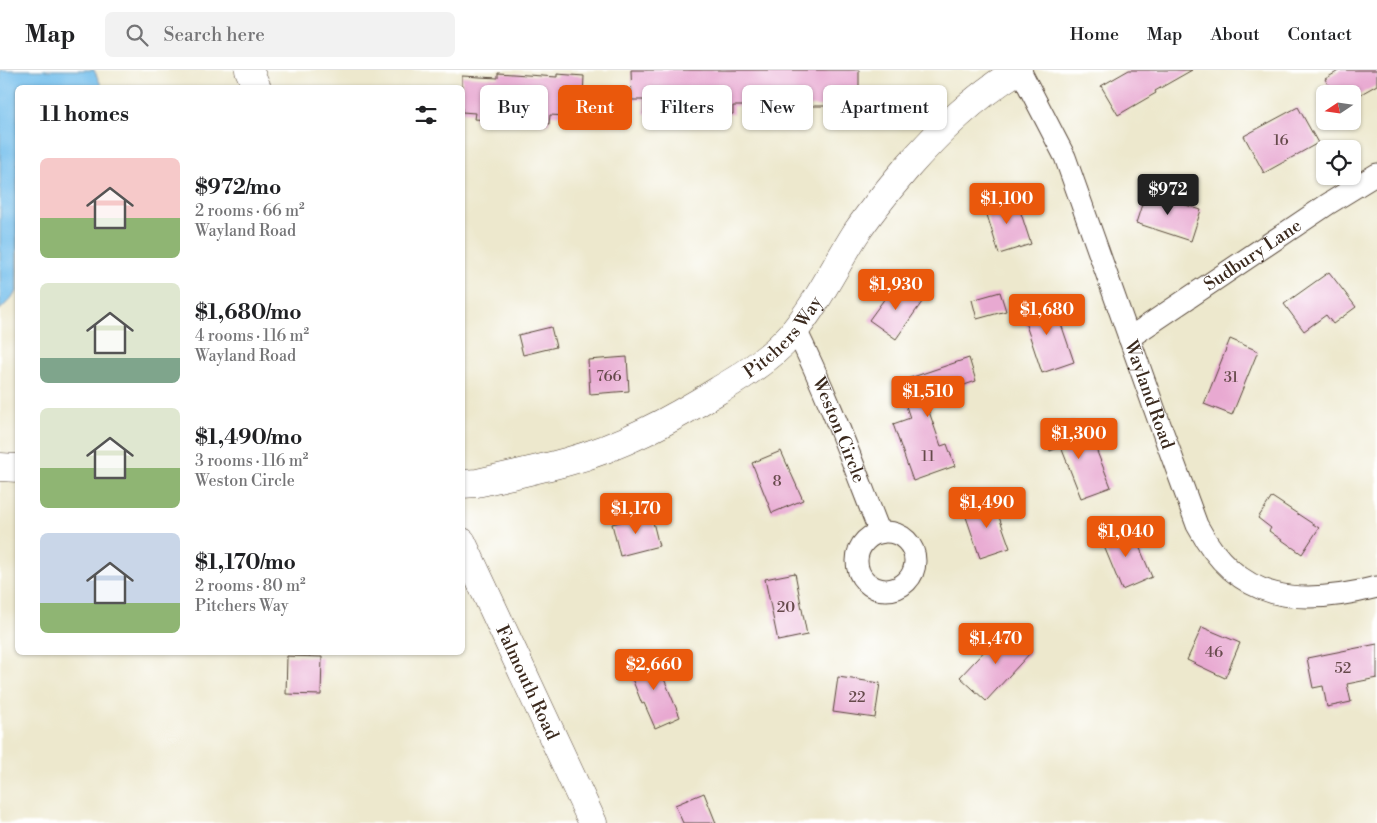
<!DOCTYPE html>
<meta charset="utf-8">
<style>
:root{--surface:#fff;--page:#f2f2f2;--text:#202124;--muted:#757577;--line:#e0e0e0;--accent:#ea580c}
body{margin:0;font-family:"Libre Bodoni",serif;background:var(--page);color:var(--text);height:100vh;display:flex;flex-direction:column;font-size:19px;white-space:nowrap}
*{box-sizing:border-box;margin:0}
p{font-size:16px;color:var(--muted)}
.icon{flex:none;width:28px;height:28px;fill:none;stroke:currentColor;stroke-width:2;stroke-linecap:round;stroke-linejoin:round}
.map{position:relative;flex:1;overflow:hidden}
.panel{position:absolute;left:15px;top:15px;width:450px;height:570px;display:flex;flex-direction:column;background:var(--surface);border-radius:8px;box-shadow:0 1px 4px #0004}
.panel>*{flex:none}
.guide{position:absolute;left:480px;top:15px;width:475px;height:45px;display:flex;gap:10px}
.needle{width:32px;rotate:257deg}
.controls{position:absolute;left:1316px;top:15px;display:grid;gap:10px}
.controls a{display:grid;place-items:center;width:45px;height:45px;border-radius:8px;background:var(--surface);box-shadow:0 1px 4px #0004;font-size:25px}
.price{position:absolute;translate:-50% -42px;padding:0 11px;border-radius:5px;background:var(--accent);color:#fff;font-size:16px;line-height:32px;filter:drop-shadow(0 1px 2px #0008)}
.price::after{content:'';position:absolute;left:50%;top:30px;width:15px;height:11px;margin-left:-8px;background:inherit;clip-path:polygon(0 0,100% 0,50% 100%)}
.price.on{background:#222;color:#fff}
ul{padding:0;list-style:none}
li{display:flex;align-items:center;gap:15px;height:125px;padding:0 25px}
li span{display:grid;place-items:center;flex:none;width:140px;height:100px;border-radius:8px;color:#555}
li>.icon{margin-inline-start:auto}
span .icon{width:60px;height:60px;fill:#fffc;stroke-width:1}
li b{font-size:21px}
h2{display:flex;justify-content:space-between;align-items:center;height:60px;padding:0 25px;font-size:21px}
.pill{padding:0 18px;border-radius:8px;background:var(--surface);box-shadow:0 1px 4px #0004;font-size:18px;line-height:45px}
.pill.on{background:var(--accent);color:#fff}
header{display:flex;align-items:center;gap:30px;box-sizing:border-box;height:70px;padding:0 25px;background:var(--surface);border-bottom:1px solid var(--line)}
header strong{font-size:24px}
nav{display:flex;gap:28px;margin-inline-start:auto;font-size:18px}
.search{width:350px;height:45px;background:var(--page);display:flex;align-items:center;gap:12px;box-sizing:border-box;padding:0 18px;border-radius:8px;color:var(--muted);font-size:19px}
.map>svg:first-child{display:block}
.water{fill:#71bdeb;stroke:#567484}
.building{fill:#e8a9d1}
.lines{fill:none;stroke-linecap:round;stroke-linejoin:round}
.minor-casing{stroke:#564638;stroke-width:23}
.secondary-casing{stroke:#564638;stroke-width:29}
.primary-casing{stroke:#564638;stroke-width:29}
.minor{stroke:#fff;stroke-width:21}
.secondary{stroke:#fff;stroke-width:28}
.primary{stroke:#fff;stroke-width:28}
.labels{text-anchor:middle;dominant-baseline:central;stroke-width:4;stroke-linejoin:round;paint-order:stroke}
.number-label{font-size:15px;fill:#664a4b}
.street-label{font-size:18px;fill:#3b2a1e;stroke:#fff}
</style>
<header>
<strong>Map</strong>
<div class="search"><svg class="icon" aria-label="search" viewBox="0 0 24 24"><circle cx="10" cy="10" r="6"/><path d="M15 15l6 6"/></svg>Search here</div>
<nav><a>Home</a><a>Map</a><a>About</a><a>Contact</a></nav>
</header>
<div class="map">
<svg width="1377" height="753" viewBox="0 0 1377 753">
<rect width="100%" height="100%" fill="#fff"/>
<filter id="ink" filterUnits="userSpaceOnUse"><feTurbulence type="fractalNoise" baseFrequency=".02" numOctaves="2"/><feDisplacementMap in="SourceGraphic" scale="10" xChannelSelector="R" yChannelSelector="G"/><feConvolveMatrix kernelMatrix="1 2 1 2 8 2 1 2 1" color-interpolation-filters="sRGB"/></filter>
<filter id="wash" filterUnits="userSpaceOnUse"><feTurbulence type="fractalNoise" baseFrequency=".0096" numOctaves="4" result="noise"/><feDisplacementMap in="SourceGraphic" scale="20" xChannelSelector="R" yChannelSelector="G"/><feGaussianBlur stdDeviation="1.12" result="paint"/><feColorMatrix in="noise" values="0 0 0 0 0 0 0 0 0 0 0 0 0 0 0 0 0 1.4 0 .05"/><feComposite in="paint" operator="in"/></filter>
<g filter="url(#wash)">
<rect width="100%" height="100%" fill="#ede8cd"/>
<polygon class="water" points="0,0 94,0 102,17 18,18 17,222 0,240"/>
<g id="blocks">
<g class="building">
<polygon points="631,0 859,0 859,26 844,26 844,36 733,36 733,44 644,44 644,30 632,30"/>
<polygon points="1129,0 1192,0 1155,21 1156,23 1118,45 1101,16"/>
<polygon points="1340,0 1377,0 1377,15 1361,24 1333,24 1325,9"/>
<polygon points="498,3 557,7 557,4 584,6 582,47 550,45 549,54 474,49 475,43 462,42 462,6 498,8"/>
<polygon points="1298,37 1318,73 1264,103 1244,66"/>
<polygon points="1146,122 1201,140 1191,171 1136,153"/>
<polygon points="1015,125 1031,174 999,184 984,135"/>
<polygon points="1329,202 1356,237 1333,254 1326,245 1304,261 1284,234"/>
<polygon points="896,213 922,232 896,269 869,250"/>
<polygon points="1000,222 1006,241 977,249 972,230"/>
<polygon points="1047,228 1052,243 1057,242 1074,292 1042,303 1020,237"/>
<polygon points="551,257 556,277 523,285 518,265"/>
<polygon points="1230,269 1258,281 1232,345 1204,334"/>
<polygon points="627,287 629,321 590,324 588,290"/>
<polygon points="969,288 976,311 941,323 943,327 926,333 941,376 947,374 955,396 913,411 893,354 910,348 898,312"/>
<polygon points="1073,351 1083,379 1094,374 1111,417 1081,428 1061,377 1050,381 1043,363"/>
<polygon points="781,381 803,430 772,443 752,393"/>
<polygon points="1272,427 1319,458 1302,484 1269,461 1271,458 1258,448"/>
<polygon points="993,430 1010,478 980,488 964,441"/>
<polygon points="651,444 659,476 620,486 612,454"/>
<polygon points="1131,457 1152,507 1122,520 1101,469"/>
<polygon points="795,503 807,565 778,571 765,509"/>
<polygon points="1202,557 1240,573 1225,608 1187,590"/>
<polygon points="1006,558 1031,582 986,631 960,607"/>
<polygon points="1377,574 1377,608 1347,614 1351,632 1327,637 1323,616 1313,618 1307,588"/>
<polygon points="654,585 680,647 655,658 644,633 642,634 627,596"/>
<polygon points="287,586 322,587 321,625 286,624"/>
<polygon points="838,607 880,613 875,648 833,642"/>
<polygon points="704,723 716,753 683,753 675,735"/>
</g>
</g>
</g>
<g filter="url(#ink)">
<use href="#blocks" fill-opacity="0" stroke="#564638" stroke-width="1"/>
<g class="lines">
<defs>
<g id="minor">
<path id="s1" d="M1020,0L1065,87L1158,349L1197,455C1238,533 1299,537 1377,517"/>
<path id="s2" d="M795,258C828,325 853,394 880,463"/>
<path id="s3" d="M1129,268L1328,134L1377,104"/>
<circle cx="886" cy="491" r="29"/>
</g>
<g id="secondary">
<polyline points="0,397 18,398"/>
<path id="s4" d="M462,414L477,413C506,406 536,400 566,392C621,377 671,350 719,320C745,305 771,288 791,265C817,234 835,196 856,163C871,141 888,120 905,100C939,61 974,27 1018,0"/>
</g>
<g id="primary">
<polyline points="249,0 257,18"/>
<path id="s5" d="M462,472L593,753"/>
</g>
</defs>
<use href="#minor" class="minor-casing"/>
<use href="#secondary" class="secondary-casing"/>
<use href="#primary" class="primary-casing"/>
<use href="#minor" class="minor"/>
<use href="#secondary" class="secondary"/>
<use href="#primary" class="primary"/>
</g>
</g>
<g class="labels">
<g class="number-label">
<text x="1281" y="70">16</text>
<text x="609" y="306">766</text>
<text x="1231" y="307">31</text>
<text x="928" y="386">11</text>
<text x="777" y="411">8</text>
<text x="786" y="537">20</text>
<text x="1214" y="582">46</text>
<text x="1343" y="598">52</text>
<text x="857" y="627">22</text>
</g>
<g class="street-label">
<text stroke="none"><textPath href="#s3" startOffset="149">Sudbury Lane</textPath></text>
<text stroke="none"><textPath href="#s4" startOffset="360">Pitchers Way</textPath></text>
<text stroke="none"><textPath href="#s1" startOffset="350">Wayland Road</textPath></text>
<text stroke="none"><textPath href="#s2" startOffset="111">Weston Circle</textPath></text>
<text stroke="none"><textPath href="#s5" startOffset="155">Falmouth Road</textPath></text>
</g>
</g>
</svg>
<div class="controls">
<a><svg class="needle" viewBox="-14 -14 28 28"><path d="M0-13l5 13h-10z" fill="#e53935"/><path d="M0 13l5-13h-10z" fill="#757577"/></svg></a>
<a><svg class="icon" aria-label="locate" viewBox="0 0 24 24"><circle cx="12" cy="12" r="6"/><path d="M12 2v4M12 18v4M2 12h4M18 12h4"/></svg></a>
</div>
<b class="price on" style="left:1168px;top:146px">$972</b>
<b class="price" style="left:1007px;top:155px">$1,100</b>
<b class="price" style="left:896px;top:241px">$1,930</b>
<b class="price" style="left:1047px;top:266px">$1,680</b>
<b class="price" style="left:928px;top:348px">$1,510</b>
<b class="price" style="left:1079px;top:390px">$1,300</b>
<b class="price" style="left:987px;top:459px">$1,490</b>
<b class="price" style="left:636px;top:465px">$1,170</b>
<b class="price" style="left:1126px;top:488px">$1,040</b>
<b class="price" style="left:996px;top:595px">$1,470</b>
<b class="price" style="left:654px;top:621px">$2,660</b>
<div class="guide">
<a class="pill">Buy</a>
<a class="pill on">Rent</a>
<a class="pill">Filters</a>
<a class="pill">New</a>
<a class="pill">Apartment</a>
</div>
<section class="panel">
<h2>11 homes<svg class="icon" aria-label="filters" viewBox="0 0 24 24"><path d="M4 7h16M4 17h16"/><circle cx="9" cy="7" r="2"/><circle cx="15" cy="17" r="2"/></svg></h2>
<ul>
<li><span style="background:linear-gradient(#f6c9c9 60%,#8fb573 0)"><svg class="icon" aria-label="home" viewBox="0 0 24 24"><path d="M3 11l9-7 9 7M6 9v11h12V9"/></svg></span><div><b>$972/mo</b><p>2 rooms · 66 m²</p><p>Wayland Road</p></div></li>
<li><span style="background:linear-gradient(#dfe7d0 75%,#7fa58c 0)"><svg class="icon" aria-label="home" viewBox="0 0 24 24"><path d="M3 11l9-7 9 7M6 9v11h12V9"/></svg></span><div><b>$1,680/mo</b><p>4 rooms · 116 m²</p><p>Wayland Road</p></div></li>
<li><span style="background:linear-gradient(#dfe7d0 60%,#8fb573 0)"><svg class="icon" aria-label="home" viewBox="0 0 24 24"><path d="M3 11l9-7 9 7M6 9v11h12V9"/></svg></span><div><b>$1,490/mo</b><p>3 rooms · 116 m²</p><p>Weston Circle</p></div></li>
<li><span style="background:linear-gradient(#c9d6e8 70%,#8fb573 0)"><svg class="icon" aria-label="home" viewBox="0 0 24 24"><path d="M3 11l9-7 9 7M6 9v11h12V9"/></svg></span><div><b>$1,170/mo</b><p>2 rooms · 80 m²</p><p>Pitchers Way</p></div></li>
</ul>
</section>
</div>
